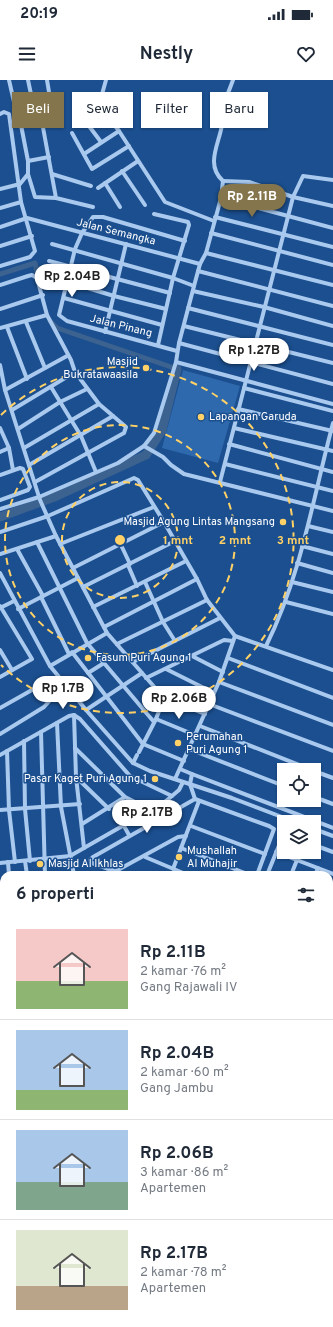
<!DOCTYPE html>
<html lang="id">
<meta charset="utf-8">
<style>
:root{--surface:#fff;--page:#f2f2f3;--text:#1f2937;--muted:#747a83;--line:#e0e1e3;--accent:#84754c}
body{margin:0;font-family:Overpass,sans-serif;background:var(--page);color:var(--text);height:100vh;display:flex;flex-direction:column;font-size:15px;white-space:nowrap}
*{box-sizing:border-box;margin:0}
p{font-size:13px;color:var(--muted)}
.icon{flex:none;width:22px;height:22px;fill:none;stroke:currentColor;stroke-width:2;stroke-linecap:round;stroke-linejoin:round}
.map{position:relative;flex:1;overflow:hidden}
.details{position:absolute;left:0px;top:791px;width:333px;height:456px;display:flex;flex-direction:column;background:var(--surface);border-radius:12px 12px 0 0;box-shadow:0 1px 3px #0004}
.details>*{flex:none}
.banner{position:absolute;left:12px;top:12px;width:309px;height:36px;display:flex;gap:8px}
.buttons{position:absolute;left:277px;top:683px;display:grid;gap:8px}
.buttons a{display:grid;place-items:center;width:44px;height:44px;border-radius:0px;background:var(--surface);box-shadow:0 1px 3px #0004;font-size:20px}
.price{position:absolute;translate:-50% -34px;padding:0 9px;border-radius:14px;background:#fff;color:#222;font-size:13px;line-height:26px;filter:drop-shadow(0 1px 2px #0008)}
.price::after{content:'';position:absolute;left:50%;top:24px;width:12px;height:9px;margin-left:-6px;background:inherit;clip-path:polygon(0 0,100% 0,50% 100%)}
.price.selected{background:var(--accent);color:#fff}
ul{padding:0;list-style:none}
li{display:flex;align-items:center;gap:12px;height:100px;padding:0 16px}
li+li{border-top:1px solid var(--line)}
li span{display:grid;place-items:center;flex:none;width:112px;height:80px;border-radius:0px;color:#555}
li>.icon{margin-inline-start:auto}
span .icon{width:48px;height:48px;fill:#fffc;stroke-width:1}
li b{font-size:17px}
h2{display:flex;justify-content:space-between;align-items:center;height:48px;padding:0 16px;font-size:17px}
.tag{padding:0 14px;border-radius:0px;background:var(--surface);box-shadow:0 1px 3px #0004;font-size:14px;line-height:36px}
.tag.selected{background:var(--accent);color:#fff}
.status{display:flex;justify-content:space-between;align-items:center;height:28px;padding:0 20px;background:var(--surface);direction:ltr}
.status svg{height:11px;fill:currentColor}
header{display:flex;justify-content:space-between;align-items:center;height:52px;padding:0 16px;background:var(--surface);font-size:18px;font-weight:700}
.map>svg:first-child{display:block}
.green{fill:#2e69ad}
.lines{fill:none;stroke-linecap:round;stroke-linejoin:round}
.canal{stroke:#3c6290;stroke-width:5}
.river{stroke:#3c6290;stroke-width:9}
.minor{stroke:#a9c9ee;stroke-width:4}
.ring{fill:none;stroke:#ffd166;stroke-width:2;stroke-dasharray:7 5}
.poi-dot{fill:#ffd166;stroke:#1b4f8f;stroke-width:1.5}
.labels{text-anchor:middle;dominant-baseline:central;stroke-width:3;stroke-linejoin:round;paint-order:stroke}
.street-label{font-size:11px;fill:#fff;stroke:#1b4f8f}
.poi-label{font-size:11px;fill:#fff;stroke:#1b4f8f;text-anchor:start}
.centre{fill:#ffd166;stroke:#1b4f8f;stroke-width:2}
.ring-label{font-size:12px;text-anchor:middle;font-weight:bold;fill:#ffd166;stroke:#1b4f8f;stroke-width:3;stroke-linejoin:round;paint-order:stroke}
</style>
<div class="status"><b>20:19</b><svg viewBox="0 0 49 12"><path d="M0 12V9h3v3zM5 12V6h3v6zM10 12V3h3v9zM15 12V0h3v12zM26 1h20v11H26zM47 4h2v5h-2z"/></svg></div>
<header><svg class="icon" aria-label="menu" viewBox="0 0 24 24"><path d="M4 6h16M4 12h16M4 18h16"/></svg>Nestly<svg class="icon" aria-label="heart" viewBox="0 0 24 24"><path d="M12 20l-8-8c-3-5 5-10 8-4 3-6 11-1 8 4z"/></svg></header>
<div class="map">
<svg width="333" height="1247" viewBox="0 0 333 1247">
<rect width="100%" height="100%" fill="#1b4f8f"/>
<polygon class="green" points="183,290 240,306 218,383 162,368"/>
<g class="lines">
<g class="canal">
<polyline points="0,194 35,183 39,202"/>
<polyline points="50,241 57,248 177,289"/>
</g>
<polyline class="river" points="0,437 57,416 146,375 162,350 177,289"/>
<g class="minor">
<polyline points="9,0 14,22"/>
<polyline points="28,0 32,19"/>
<polyline points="47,0 49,12"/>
<polyline points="106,0 99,25 119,51 165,122 214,141"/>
<polyline points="99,23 76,25 74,26 101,62"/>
<polyline points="0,34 4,32 9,34 21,122 35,171 30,177 0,186"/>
<polyline points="72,53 92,89 129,66"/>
<polyline points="84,74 119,51"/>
<polyline points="28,81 49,77"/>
<polyline points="122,91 145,125"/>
<polyline points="52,94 91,106"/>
<polyline points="223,101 249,102 293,117 333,126"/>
<polyline points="105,103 120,127"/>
<polyline points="98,108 138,81"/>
<polyline points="0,109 20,104 28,94"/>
<polyline points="56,118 42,42 21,45 28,81 28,94 35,117 56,118 93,127"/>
<polyline points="221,118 333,148"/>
<polyline points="0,128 21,122"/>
<polyline points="154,134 188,142 189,145 173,198 158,265"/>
<polyline points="215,137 333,167"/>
<polyline points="0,147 27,138 200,184"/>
<polyline points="211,153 333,185"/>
<polyline points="52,164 173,198 194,206"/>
<polyline points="0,166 32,156"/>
<polyline points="206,173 333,205"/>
<polyline points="49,181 170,213"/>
<polyline points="198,191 333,226"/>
<polyline points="48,196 114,216 166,229"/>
<polyline points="0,205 28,196 32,195 37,198 47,235 71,280 75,292 99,324 126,347 124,353 35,402"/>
<polyline points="193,211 264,227 333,246"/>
<polyline points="64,218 162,245"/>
<polyline points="188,228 333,265"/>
<polyline points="0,229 43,215"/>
<polyline points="26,242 45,288"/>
<polyline points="184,246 333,283"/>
<polyline points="7,247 27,299"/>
<polyline points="0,248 47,235"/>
<polyline points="105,252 126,164"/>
<polyline points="179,263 333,304"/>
<polyline points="177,271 67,241 59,235 75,169 82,153 93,137 103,137 185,161"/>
<polyline points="176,282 333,324"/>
<polyline points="0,285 5,310 40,420 56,456 107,553 164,618 205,634"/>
<polyline points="51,307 81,356 96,392"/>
<polyline points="244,308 333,331"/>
<polyline points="5,310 67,276"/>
<polyline points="238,329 333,351"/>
<polyline points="12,330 75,292"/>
<polyline points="0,348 9,368 13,390"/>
<polyline points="234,348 333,371"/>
<polyline points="18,349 60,322 87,309"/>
<polyline points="229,364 333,392"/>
<polyline points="144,366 163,377 171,385 184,394 333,431"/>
<polyline points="24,368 99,324"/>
<polyline points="0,372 9,368"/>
<polyline points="225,384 333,411"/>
<polyline points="29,385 113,336"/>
<polyline points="0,395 20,388 23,389 30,407 28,410 0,420"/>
<polyline points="220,402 293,117 303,96 333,100"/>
<path d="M0,429L39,417L118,383L144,366L154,353L176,282L179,263L194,206L200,184L206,173L221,118L223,101C205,85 219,64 222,45C224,38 222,30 224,23C227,16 230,8 233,0"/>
<polyline points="308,446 333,452"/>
<polyline points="0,452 48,436 134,398 138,400 164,442 197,499 207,520 235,556 333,590"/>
<polyline points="37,462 87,563 154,642"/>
<polyline points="60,464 154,427"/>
<polyline points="121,465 130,484"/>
<polyline points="302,466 333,474"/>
<polyline points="17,469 43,516"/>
<polyline points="0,474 56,456"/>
<polyline points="297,483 333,493"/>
<polyline points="128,485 137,506"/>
<polyline points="73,488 164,442"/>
<polyline points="0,493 50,586 86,630 133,683 150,691 232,718 295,742"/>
<polyline points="145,502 163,542 175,561"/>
<polyline points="292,502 333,512"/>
<polyline points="83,507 175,461"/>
<polyline points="41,517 69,574"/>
<polyline points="286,522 333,534"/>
<polyline points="0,526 32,579 0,597"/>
<polyline points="93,527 186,481"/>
<polyline points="0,528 14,521"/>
<polyline points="18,529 78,498"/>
<polyline points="104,547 197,499"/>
<polyline points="117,564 207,520"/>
<path d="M266,566C301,496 313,418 333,343"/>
<polyline points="0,570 12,590"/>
<polyline points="72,572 143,664 184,681"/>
<polyline points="192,576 223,592"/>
<polyline points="228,578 333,618"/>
<polyline points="133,582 220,538"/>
<polyline points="50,586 107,553"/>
<polyline points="166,589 214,613"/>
<polyline points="88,593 104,583"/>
<polyline points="146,598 224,560 233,561"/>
<polyline points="219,602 333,645"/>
<polyline points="52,609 63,600"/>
<polyline points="209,624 333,671"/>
<polyline points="0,628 39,606 52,609"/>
<polyline points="86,630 142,593"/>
<polyline points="74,635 76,697 84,768"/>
<polyline points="156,639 195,655"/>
<polyline points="57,643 61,727 74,795"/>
<polyline points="200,646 312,690"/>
<polyline points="41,652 45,795"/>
<polyline points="0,654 44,627 53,617 52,609"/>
<polyline points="24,661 25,729 30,781"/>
<polyline points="75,668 125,717 151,730"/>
<polyline points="189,669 284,706"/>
<polyline points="7,671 9,730 15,782"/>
<polyline points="139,672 156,639 164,618"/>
<polyline points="0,675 69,636 74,635 80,639 130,696 172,716"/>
<polyline points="133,683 137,675"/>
<polyline points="180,689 192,694"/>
<polyline points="314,691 333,698"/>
<polyline points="76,697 109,729"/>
<polyline points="175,699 219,602 235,556"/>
<polyline points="314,717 333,724"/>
<polyline points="0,730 80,724"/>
<polyline points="82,744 125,717"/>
<polyline points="124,746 129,755"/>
<polyline points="191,746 265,774"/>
<polyline points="314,749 333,756"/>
<polyline points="314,765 333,772"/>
<polyline points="181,768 250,795"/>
<polyline points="276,772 333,794"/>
<polyline points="145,777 188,795"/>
<polyline points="25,781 27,795"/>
<polyline points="8,782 9,795"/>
<polyline points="0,783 70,776 166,721 179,710 183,702"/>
<polyline points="173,789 199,721"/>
<polyline points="116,791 178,757 186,756"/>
<polyline points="125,795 92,783 90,780 93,777 195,719"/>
<polyline points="257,795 274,749 269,746 195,719 190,704 192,694 333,748"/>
<polyline points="267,795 284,753"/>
<polyline points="291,795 297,780"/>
<polyline points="315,795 318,788"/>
<polyline points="329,824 333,814"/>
<polyline points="0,835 4,834"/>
<polyline points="329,839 333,840"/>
<polyline points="0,864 4,864"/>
<polyline points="329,886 333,875"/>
<polyline points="0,1004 4,1006"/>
<polyline points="329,1070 333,1072"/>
<polyline points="37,1243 40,1247"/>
<polyline points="91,1243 91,1247"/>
<polyline points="104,1243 104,1247"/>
<polyline points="163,1247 165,1243"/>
<polyline points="188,1247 189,1243"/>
<polyline points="213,1247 215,1243"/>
<polyline points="244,1247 245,1243"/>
</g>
</g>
<g class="ring">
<circle cx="120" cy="460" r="58"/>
<circle cx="120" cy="460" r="115"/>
<path d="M1 335A173 173 0 1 1 1 585"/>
</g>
<g class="poi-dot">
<circle cx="146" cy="288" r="4"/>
<circle cx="201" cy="337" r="4"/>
<circle cx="283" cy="442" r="4"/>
<circle cx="88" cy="578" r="4"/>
<circle cx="178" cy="663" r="4"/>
<circle cx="155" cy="699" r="4"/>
<circle cx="179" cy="777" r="4"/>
<circle cx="40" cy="784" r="4"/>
</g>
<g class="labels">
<g class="street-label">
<text transform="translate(116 152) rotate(14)">Jalan Semangka</text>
<text transform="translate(121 246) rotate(14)">Jalan Pinang</text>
</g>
<g class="poi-label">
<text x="138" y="282" text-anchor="end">Masjid<tspan x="138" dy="13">Bukratawaasila</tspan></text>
<text x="209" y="337">Lapangan Garuda</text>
<text x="275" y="442" text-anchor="end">Masjid Agung Lintas Mangsang</text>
<text x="96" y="578">Fasum Puri Agung 1</text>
<text x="186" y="657">Perumahan<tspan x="186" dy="13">Puri Agung 1</tspan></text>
<text x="147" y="699" text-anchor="end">Pasar Kaget Puri Agung 1</text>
<text x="187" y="771">Mushallah<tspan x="187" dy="13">Al Muhajir</tspan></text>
<text x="48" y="784">Masjid Al Ikhlas</text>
</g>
</g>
<circle cx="120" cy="460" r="6" class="centre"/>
<g class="ring-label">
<text x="178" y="464">1 mnt</text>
<text x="235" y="464">2 mnt</text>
<text x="293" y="464">3 mnt</text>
</g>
</svg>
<div class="buttons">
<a><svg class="icon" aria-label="locate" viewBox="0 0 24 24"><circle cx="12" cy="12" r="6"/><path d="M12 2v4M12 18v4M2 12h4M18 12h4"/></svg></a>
<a><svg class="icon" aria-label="layers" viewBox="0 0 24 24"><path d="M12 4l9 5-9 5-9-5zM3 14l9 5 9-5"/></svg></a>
</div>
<b class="price selected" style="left:252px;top:138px">Rp 2.11B</b>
<b class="price" style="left:72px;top:218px">Rp 2.04B</b>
<b class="price" style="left:254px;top:292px">Rp 1.27B</b>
<b class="price" style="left:63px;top:630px">Rp 1.7B</b>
<b class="price" style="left:179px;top:640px">Rp 2.06B</b>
<b class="price" style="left:147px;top:754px">Rp 2.17B</b>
<div class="banner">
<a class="tag selected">Beli</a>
<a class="tag">Sewa</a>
<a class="tag">Filter</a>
<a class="tag">Baru</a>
</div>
<section class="details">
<h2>6 properti<svg class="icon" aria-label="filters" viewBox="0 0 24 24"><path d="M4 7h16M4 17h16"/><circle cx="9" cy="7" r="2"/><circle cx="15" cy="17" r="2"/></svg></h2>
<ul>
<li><span style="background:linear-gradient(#f6c9c9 65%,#8fb573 0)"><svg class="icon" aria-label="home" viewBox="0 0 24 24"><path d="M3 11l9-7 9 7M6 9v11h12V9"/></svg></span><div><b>Rp 2.11B</b><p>2 kamar · 76 m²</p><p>Gang Rajawali IV</p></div></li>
<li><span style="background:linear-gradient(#a9c7e8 75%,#8fb573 0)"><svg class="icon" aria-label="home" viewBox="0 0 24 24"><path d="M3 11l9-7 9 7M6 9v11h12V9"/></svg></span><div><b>Rp 2.04B</b><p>2 kamar · 60 m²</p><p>Gang Jambu</p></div></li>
<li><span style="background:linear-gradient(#a9c7e8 65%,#7fa58c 0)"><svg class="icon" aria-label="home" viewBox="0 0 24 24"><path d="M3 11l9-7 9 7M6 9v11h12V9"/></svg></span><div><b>Rp 2.06B</b><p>3 kamar · 86 m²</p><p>Apartemen</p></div></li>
<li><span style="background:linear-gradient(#dfe7d0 70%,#b9a48a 0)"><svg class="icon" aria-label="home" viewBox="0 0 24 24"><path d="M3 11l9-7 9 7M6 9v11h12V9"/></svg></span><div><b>Rp 2.17B</b><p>2 kamar · 78 m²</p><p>Apartemen</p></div></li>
</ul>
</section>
</div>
